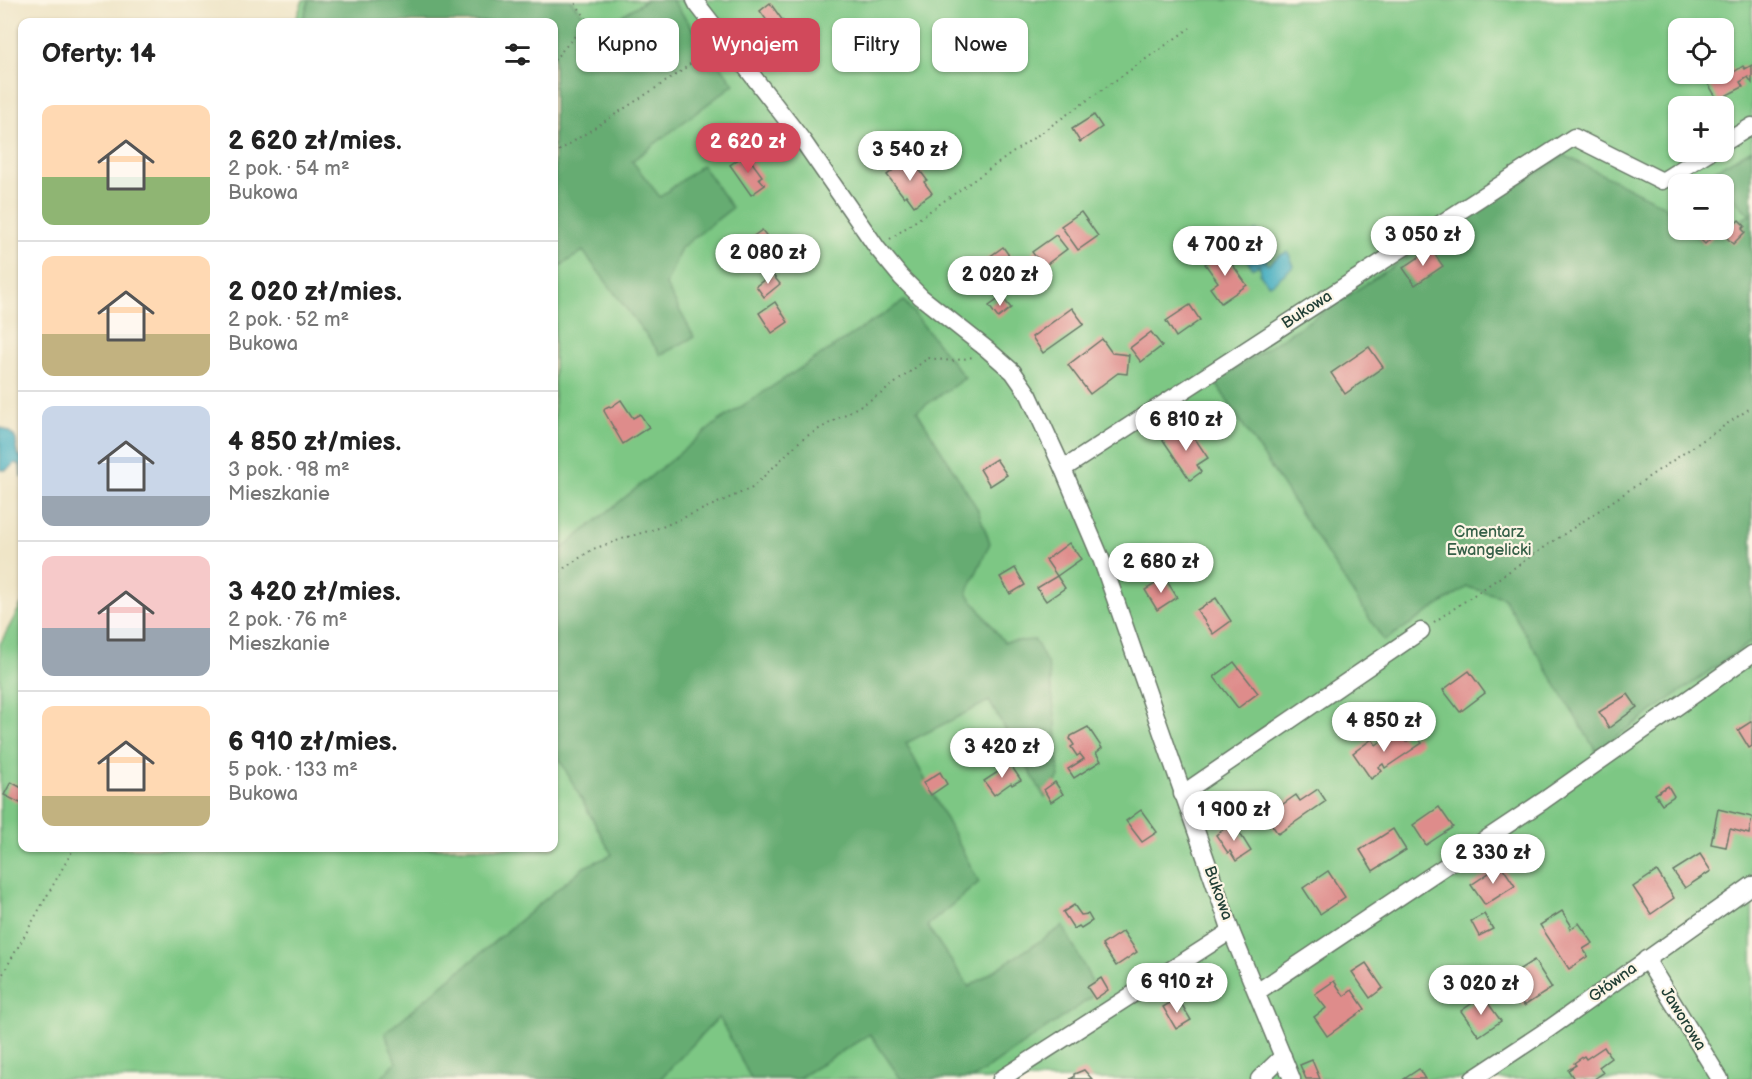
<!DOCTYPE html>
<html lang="pl">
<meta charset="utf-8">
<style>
:root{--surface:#fff;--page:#f6f6f6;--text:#222;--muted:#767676;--line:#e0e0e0;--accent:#d1495b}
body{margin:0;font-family:"Balsamiq Sans",sans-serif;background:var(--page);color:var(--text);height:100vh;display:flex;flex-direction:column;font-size:22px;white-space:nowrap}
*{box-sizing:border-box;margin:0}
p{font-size:20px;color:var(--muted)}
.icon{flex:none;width:33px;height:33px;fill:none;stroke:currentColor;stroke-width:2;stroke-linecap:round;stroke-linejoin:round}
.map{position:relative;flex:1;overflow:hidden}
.side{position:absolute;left:18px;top:18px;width:540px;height:834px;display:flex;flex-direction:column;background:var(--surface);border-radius:12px;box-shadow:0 2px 4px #0004}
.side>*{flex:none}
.hud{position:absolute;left:576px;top:18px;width:570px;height:54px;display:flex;gap:12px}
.fabs{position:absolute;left:1668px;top:18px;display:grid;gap:12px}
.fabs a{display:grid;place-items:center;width:66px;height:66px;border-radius:12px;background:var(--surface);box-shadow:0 2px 4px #0004;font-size:30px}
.price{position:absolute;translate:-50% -51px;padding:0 14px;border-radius:21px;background:#fff;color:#222;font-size:20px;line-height:39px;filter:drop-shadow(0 2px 3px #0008)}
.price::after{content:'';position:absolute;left:50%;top:36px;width:18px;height:14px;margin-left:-9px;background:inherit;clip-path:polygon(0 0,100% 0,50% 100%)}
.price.current{background:var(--accent);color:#fff}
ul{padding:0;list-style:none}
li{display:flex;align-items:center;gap:18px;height:150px;padding:0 24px}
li+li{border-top:2px solid var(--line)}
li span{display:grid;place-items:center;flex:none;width:168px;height:120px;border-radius:12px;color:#555}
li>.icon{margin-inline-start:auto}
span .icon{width:72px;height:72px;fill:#fffc;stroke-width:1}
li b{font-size:26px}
h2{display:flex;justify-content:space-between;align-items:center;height:72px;padding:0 24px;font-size:26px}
.pill{padding:0 21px;border-radius:12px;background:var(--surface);box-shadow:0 2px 4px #0004;font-size:21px;line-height:54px}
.pill.current{background:var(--accent);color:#fff}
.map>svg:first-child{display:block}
.green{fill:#7dc784;stroke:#4e825c;stroke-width:1.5;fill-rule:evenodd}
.forest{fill:#66ac72;stroke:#427453;stroke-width:1.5}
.water{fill:#40acbf;stroke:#30747a;stroke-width:1.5}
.building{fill:#de8c8b}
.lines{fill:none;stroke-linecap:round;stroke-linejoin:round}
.minor-casing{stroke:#687867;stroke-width:19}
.path{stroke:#687867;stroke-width:2;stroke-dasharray:1.5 4.5;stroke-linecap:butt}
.minor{stroke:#fff;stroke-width:16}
.labels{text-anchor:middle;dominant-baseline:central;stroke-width:4.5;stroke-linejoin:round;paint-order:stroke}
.street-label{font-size:16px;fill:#1f3d34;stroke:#fcf5e5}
.park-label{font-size:16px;fill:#366048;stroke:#fcf5e5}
</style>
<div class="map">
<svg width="1752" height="1079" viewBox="0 0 1752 1079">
<rect width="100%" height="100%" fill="#fcf5e5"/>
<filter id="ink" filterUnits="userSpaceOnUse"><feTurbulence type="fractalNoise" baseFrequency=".0167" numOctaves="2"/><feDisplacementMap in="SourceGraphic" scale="12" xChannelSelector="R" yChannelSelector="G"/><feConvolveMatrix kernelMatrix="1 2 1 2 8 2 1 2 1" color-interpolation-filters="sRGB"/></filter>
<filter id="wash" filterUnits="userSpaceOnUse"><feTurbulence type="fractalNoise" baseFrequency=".008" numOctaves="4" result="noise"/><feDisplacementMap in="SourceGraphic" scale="24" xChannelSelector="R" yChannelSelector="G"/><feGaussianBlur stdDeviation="1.35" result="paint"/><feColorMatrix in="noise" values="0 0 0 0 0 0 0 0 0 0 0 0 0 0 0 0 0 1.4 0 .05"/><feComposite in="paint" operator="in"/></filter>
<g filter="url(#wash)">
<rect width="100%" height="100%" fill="#efe5c7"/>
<path class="green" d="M303,0H1752V1079H0V644L22,603V848H554V22H295ZM1678,28H1724V74H1678ZM1678,106H1724V152H1678ZM1678,184H1724V230H1678Z"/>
<g class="forest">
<polygon points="309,0 570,0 598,31 646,0 672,0 734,84 632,161 660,197 702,165 732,208 681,248 666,285 694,337 661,355 583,251 554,270 554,22 302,22"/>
<polygon points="1752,149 1752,641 1596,751 1503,597 1467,587 1384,641 1215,382 1564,155 1663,205 1678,219 1678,230 1689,230 1701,241 1750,215 1724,189 1724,184 1719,184 1708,174"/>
<polygon points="904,301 965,378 917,411 977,508 990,543 967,593 1004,642 1035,640 1048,665 1056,723 1059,777 1045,798 989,701 906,743 979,882 927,926 969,987 1063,926 1098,993 972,1079 901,1079 870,1034 797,1079 751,1079 719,1017 660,1079 380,1079 396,1062 385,1033 584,867 612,855 554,749 554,555 719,421"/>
</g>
<g class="water">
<polygon points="1256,231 1274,243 1276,251 1265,261 1268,264 1280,255 1288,252 1294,266 1272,284 1268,284 1260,274 1261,271 1259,265 1253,268 1239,250 1240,243"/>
<path d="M0,427C6,430 14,433 16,440C18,449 13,450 22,458V478L21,476L20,465L16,463L6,470H0Z"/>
</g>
<g id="blocks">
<g class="building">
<polygon points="770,3 791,32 788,34 791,39 784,45 760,11"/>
<polygon points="1752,65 1752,83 1748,77 1740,82 1743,87 1727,95 1727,97 1719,102 1707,82 1717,76 1715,74 1724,74 1724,67 1726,66 1728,69 1731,67 1734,72 1743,66 1745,69"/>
<polygon points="1094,115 1102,127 1080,142 1072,129"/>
<polygon points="746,154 762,176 759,178 765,185 751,195 730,165"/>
<polygon points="910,157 927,180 924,182 932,193 914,206 906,195 904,197 887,175"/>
<polygon points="1724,211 1736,223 1739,220 1745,226 1742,229 1745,232 1733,244 1719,230 1705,244 1693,232 1696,230 1724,230"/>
<polygon points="1081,212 1098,236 1078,250 1061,226"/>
<polygon points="762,230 772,243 744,263 737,253 750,243 748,240"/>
<polygon points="1056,235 1067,249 1043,267 1032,252"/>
<polygon points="1003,247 1021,272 992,293 974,268"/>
<polygon points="1431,249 1443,266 1415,285 1403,268"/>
<polygon points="1223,251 1247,285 1221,303 1210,288 1218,282 1205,264"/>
<polygon points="772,274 780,284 764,297 756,286"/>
<polygon points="1002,297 1011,308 998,318 989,306"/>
<polygon points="775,302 788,322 772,333 759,313"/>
<polygon points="1190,305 1200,320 1176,337 1166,321"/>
<polygon points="1072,308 1084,324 1043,353 1032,337"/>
<polygon points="1151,332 1162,346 1141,362 1130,348"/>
<polygon points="1102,339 1112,353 1129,355 1127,374 1118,373 1090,394 1068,365"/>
<polygon points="1369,347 1383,367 1345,394 1331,373"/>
<polygon points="621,400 633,418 640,414 649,427 623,444 604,411 605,408 609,406 611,407"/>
<polygon points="1173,430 1179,439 1190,431 1208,458 1197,465 1201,472 1190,480 1161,437"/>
<polygon points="996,459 1007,475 990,486 980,469"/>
<polygon points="1069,543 1081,559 1057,576 1046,560"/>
<polygon points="1015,568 1025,585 1010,594 1000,577"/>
<polygon points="1057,576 1065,588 1046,601 1037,588"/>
<polygon points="1165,578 1177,597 1157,610 1145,590"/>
<polygon points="1216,598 1231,621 1213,634 1197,610"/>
<polygon points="1234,662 1258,693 1238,708 1214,677"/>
<polygon points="1469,671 1485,693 1460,712 1443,690"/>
<polygon points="1628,694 1637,707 1609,728 1599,712"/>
<polygon points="1752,721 1752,746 1749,748 1738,730"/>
<polygon points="1088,727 1102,748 1096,753 1101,761 1074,778 1068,769 1084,759 1080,754 1077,756 1071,747 1074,745 1070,739 1071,736"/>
<polygon points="1397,730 1406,742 1416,735 1422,743 1385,768 1383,764 1379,767 1382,771 1371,779 1353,753 1372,739 1376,745"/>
<polygon points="1010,764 1021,780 1012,785 1011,783 994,795 984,781"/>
<polygon points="940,772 947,784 931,795 923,783"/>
<polygon points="11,782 22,788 22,798 20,803 4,795"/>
<polygon points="1055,782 1063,794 1051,802 1044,790"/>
<polygon points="1668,786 1674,796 1662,804 1655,794"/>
<polygon points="1318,789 1326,801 1278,834 1266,816 1296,795 1300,801"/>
<polygon points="1439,807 1453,827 1426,845 1413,825"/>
<polygon points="1718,809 1752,817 1749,834 1730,829 1726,847 1711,844"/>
<polygon points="1141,810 1157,832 1142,842 1126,821"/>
<polygon points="1233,824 1236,827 1251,851 1236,861 1230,851 1228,853 1216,835 1227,826 1228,827"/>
<polygon points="1393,829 1406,850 1373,871 1360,850"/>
<polygon points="1700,854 1711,871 1685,888 1673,871"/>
<polygon points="1501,865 1515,886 1485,905 1471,885"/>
<polygon points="1328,871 1345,897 1320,914 1303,888"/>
<polygon points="1657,871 1674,898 1651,914 1633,887"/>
<polygon points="1074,905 1081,915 1088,914 1092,921 1081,928 1079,926 1074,929 1063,912"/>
<polygon points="1562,911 1571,925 1569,927 1570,929 1579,923 1593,943 1583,949 1588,956 1569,969 1540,925"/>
<polygon points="1484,914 1493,929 1479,936 1471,921"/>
<polygon points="1123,931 1137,952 1116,966 1102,945"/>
<polygon points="1534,960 1552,988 1524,1006 1506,978"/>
<polygon points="1366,963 1383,988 1370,998 1352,972"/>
<polygon points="1101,978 1108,990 1095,999 1087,987"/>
<polygon points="1334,981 1344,996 1352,990 1365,1009 1327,1036 1314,1017 1326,1008 1315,994"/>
<polygon points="1483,996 1501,1021 1479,1036 1461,1011"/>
<polygon points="1178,998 1191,1020 1176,1029 1163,1007"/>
<polygon points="1604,1047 1611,1058 1599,1067 1603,1073 1594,1079 1574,1079 1568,1070 1576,1065 1574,1063 1584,1056 1586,1059"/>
<polygon points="1312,1060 1320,1079 1306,1079 1300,1065"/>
<polygon points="1419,1069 1425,1079 1404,1079"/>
<polygon points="1084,1070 1092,1079 1070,1079 1074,1077 1074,1074"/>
</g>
</g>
</g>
<g filter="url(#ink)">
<use href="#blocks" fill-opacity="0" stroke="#687867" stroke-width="1.5"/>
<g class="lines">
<defs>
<g id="minor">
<polyline points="695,0 697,4 803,141 877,248 901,277 921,297 988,350 1013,372 1029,395 1063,469 1102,561 1231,931 1292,1079"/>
<polyline points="1724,143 1752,126"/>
<polyline points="1063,469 1574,137 1662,181 1709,152"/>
<polyline points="1182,794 1421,631"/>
<polyline points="1646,959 1720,1079"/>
<polyline points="1257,992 1543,801 1752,654"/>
<polyline points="1001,1079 1231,931"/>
<polyline points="1259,1079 1283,1056"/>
<polyline points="1473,1079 1550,1028 1752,885"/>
</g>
</defs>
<use href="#minor" class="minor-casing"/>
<g class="path">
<polyline points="554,60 588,21 573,0"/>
<polyline points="554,154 679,73 712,46"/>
<polyline points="890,239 1190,28"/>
<polyline points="554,575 593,549 628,537 662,527 752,488 802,439 882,393 928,358 952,361 973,357"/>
<polyline points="1434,622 1752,407"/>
<polyline points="0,979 74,848"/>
</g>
<use href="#minor" class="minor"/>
</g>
</g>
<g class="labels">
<g class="street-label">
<text transform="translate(1307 310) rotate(-33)">Bukowa</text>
<text transform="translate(1218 893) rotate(70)">Bukowa</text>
<text transform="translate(1613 983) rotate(-36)">Główna</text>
<text transform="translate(1683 1019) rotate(58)">Jaworowa</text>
</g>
<g class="park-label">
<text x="1489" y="532">Cmentarz<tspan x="1489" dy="18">Ewangelicki</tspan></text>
</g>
</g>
</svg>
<div class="fabs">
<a><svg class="icon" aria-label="locate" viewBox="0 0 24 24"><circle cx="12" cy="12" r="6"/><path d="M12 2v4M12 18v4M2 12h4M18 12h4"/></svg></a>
<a>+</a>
<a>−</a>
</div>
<b class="price current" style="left:748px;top:174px">2 620 zł</b>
<b class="price" style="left:910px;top:182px">3 540 zł</b>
<b class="price" style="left:1423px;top:267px">3 050 zł</b>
<b class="price" style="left:1225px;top:277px">4 700 zł</b>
<b class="price" style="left:768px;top:285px">2 080 zł</b>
<b class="price" style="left:1000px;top:307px">2 020 zł</b>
<b class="price" style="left:1186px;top:452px">6 810 zł</b>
<b class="price" style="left:1161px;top:594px">2 680 zł</b>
<b class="price" style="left:1384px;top:753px">4 850 zł</b>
<b class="price" style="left:1002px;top:779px">3 420 zł</b>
<b class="price" style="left:1234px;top:842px">1 900 zł</b>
<b class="price" style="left:1493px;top:885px">2 330 zł</b>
<b class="price" style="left:1177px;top:1014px">6 910 zł</b>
<b class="price" style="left:1481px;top:1016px">3 020 zł</b>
<div class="hud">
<a class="pill">Kupno</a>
<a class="pill current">Wynajem</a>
<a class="pill">Filtry</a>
<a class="pill">Nowe</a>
</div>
<section class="side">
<h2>Oferty: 14<svg class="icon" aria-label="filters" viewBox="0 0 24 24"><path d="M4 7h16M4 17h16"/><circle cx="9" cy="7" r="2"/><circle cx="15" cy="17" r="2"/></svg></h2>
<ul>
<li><span style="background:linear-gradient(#ffd9b3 60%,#8fb573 0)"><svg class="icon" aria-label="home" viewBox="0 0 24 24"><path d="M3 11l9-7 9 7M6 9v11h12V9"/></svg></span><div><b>2 620 zł/mies.</b><p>2 pok. · 54 m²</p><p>Bukowa</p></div></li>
<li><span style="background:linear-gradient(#ffd9b3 65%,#c2b280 0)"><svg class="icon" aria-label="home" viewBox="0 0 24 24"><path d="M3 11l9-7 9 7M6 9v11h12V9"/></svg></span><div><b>2 020 zł/mies.</b><p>2 pok. · 52 m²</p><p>Bukowa</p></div></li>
<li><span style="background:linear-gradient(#c9d6e8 75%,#9aa5b1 0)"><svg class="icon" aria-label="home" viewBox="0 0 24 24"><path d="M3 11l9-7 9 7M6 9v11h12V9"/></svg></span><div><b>4 850 zł/mies.</b><p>3 pok. · 98 m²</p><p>Mieszkanie</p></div></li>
<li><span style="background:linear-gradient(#f6c9c9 60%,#9aa5b1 0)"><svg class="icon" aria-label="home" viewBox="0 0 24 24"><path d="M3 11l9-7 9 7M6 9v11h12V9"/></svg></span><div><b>3 420 zł/mies.</b><p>2 pok. · 76 m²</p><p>Mieszkanie</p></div></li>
<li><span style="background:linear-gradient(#ffd9b3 75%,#c2b280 0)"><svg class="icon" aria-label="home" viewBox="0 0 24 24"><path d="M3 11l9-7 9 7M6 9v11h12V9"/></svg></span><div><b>6 910 zł/mies.</b><p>5 pok. · 133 m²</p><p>Bukowa</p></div></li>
</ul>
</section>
</div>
